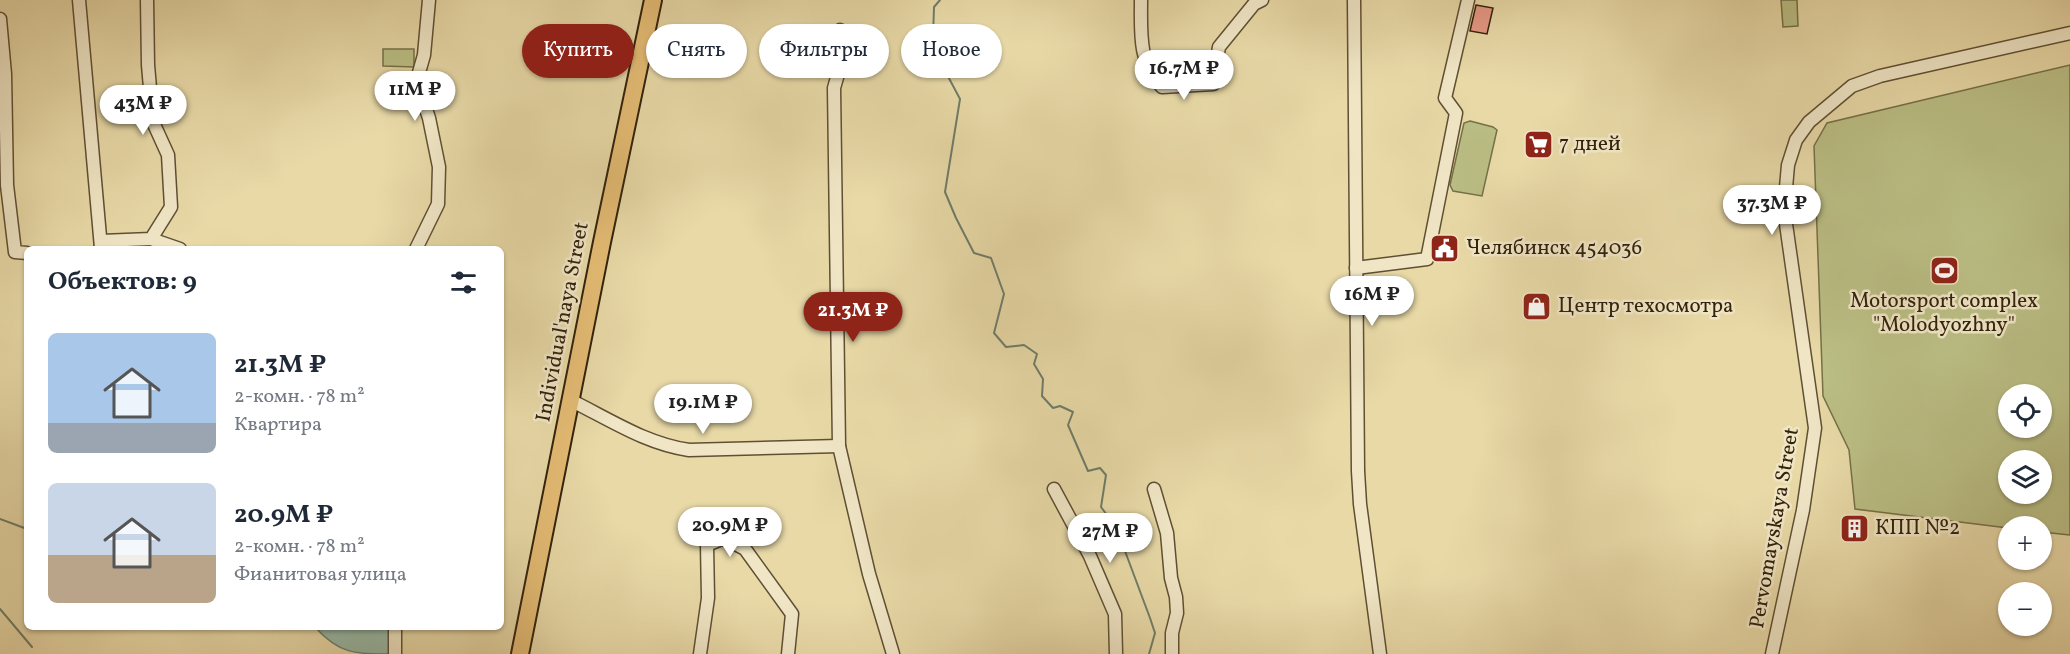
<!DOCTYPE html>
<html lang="ru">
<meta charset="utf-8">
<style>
:root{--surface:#fff;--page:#f6f6f7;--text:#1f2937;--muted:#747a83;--accent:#8f2418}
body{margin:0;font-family:Vollkorn,serif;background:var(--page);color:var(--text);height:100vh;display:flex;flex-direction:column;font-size:22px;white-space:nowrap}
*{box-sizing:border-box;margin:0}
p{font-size:20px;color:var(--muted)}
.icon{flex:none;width:33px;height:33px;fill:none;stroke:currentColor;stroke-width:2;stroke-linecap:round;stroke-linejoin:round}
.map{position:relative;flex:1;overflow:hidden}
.sheet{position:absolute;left:24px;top:246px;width:480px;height:384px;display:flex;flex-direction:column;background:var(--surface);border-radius:9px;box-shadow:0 2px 4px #0004}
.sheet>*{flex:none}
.guide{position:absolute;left:522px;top:24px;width:570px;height:54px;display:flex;gap:12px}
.tools{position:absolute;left:1998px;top:384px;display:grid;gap:12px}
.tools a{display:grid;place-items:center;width:54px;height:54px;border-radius:50%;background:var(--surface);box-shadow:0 2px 4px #0004;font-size:30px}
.price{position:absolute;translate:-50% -51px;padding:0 14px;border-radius:21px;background:#fff;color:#222;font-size:20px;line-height:39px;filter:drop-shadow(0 2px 3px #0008)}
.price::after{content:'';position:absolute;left:50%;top:36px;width:18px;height:14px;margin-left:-9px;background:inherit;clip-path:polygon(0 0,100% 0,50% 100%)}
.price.current{background:var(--accent);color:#fff}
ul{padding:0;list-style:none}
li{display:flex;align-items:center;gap:18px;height:150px;padding:0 24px}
li span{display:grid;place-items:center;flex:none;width:168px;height:120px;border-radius:9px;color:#555}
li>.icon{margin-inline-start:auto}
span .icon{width:72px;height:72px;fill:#fffc;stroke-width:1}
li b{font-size:26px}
h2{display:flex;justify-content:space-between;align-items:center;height:72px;padding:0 24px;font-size:26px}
.pill{padding:0 21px;border-radius:27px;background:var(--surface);box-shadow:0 2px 4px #0004;font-size:21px;line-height:54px}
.pill.current{background:var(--accent);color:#fff}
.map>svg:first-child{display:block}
.green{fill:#babe84;stroke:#767048;stroke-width:1.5;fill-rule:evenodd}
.water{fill:#97baa8;stroke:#6e7d6a;stroke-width:1.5}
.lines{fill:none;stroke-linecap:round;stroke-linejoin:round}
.stream{stroke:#6e7d6a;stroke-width:2}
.building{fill:#e69885;stroke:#31220c;stroke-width:1.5}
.minor-casing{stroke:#5f5033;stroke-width:15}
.major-casing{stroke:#31220c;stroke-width:20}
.minor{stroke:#f0e6c6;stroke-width:12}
.major{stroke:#e4bc74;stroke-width:16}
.labels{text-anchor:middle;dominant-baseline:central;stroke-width:5;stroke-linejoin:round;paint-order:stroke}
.poi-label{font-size:21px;fill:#31220c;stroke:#f0e6c6;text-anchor:start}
.street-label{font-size:21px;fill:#31220c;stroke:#f0e6c6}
</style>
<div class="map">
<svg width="2070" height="654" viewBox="0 0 2070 654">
<rect width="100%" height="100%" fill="#e8d9a7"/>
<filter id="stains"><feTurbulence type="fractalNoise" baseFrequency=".00333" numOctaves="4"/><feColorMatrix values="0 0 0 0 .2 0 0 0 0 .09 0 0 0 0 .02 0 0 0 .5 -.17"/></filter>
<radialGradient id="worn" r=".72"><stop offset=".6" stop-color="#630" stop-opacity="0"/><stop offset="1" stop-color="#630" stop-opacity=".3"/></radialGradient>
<g class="green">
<polygon points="1781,0 1797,0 1798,26 1783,27"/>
<polygon points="383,49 414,49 414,67 383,66"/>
<path d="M2070,65V535L2042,532V526L2008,528L1855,509L1849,450L1823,396L1814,146L1827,123ZM2042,394V428H2008V394ZM2008,460H2042V494H2008Z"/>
<polygon points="1470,121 1493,127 1497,130 1482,196 1453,191 1450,185 1464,123"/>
</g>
<path class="water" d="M315,627H389L391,654C355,654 339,654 315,627Z"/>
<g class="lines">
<g class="stream">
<polyline points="940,0 934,7 933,37 943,67 960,99 945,192 956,218 974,253 991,258 1004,294 994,333 1006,347 1024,345 1037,354 1034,364 1043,379 1042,396 1053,408 1060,406 1073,412 1068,425 1088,471 1100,468 1106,475 1101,507 1116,527 1150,618 1155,633 1149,654"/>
<polyline points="0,519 27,529"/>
<polyline points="0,609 32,647"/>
</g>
</g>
<polygon class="building" points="1476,5 1493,8 1487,34 1470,31"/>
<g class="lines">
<defs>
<g id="minor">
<polyline points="79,0 101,248"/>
<path d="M1141,0C1141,32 1138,63 1162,87L1213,84L1219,47L1254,4L1262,0"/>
<polyline points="1354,0 1358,471 1360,504 1380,654"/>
<polyline points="0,19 5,74 7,185 15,252 27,253"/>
<polyline points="840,30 838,74 834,88 839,446 869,574 893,654"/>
<polyline points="151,239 180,249"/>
<polyline points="101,241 151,239 171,207 168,155 153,122 148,65 147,0"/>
<polyline points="416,249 438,204 439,167 429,118 419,88 418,76 424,55 429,0"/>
<polyline points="1356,268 1427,259 1456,113 1445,98 1468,0"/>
<path d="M570,400C609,419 646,444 689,450L839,446"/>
<polyline points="1054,489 1090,556 1115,614 1116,654"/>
<polyline points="1154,489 1167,533 1171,578 1176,597 1177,613 1172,633 1172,654"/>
<polyline points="395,654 395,627"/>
<polyline points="700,654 708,598 707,545 724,538 745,549 792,614 788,654"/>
<polyline points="1772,654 1803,510 1815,428 1784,210 1788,165 1796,140 1809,122 1852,86 1880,76 2070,33"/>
</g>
<polyline id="major" points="520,654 602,242 653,0"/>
</defs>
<use href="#minor" class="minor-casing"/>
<use href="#major" class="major-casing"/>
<use href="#minor" class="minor"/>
<use href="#major" class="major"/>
</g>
<defs>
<symbol id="supermarket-square" viewBox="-11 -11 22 22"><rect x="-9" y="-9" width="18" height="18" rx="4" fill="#8f2418" stroke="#f0e6c6"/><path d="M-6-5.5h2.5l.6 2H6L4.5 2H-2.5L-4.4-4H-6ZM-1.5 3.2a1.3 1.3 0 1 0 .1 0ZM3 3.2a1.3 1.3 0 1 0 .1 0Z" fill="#fff"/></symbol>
<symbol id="civic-square" viewBox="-11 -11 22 22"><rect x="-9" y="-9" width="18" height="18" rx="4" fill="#8f2418" stroke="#f0e6c6"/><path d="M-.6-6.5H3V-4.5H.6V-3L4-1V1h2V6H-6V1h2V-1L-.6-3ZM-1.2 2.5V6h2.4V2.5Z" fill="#fff"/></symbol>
<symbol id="stadium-square" viewBox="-11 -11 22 22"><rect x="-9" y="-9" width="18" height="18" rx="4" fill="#8f2418" stroke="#f0e6c6"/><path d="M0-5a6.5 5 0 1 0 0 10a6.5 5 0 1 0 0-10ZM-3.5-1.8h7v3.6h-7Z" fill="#fff"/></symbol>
<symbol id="shop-square" viewBox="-11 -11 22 22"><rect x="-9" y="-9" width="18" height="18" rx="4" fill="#8f2418" stroke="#f0e6c6"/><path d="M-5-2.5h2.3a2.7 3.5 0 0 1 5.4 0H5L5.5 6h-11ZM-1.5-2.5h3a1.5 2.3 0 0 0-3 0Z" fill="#fff"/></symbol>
<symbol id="building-square" viewBox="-11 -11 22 22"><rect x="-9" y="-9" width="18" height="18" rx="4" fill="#8f2418" stroke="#f0e6c6"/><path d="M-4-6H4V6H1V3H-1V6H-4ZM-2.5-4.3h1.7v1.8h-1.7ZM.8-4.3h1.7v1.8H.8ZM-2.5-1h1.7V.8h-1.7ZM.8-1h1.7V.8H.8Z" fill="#fff"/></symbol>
</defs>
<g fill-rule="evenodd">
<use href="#supermarket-square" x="1522" y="128" width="33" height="33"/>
<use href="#civic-square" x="1428" y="232" width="33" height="33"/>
<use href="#stadium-square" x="1928" y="254" width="33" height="33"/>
<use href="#shop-square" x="1520" y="290" width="33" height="33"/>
<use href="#building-square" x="1838" y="512" width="33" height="33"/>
</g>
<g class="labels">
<g class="poi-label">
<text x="1559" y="144">7 дней</text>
<text x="1466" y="248">Челябинск 454036</text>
<text x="1944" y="301" text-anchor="middle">Motorsport complex<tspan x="1944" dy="24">"Molodyozhny"</tspan></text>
<text x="1558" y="306">Центр техосмотра</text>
<text x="1875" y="528">КПП №2</text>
</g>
<g class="street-label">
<text transform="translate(563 322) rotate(-79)">Individual'naya Street</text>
<text transform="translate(1775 528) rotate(-80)">Pervomayskaya Street</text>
</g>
</g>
<rect width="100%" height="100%" filter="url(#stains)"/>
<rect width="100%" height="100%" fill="url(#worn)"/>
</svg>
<div class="tools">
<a><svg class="icon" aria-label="locate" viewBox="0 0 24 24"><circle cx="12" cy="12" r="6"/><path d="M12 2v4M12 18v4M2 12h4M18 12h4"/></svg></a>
<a><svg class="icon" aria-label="layers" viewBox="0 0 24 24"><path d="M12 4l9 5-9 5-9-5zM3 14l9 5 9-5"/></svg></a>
<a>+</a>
<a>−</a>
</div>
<b class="price" style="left:1184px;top:101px">16.7M ₽</b>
<b class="price" style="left:415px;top:122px">11M ₽</b>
<b class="price" style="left:143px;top:136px">43M ₽</b>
<b class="price" style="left:1772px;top:236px">37.3M ₽</b>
<b class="price" style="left:1372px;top:327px">16M ₽</b>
<b class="price current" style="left:853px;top:343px">21.3M ₽</b>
<b class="price" style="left:703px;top:435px">19.1M ₽</b>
<b class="price" style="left:730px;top:558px">20.9M ₽</b>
<b class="price" style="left:1110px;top:564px">27M ₽</b>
<div class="guide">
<a class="pill current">Купить</a>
<a class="pill">Снять</a>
<a class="pill">Фильтры</a>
<a class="pill">Новое</a>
</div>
<section class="sheet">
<h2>Объектов: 9<svg class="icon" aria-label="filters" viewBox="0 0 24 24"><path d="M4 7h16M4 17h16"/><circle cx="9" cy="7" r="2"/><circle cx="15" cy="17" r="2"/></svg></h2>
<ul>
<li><span style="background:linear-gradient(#a9c7e8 75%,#9aa5b1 0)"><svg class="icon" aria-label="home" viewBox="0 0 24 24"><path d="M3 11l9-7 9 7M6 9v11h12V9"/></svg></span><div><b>21.3M ₽</b><p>2-комн. · 78 m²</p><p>Квартира</p></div></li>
<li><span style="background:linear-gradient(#c9d6e8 60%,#b9a48a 0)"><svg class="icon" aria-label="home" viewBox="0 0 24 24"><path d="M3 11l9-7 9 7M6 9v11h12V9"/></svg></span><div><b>20.9M ₽</b><p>2-комн. · 78 m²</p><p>Фианитовая улица</p></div></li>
</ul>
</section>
</div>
